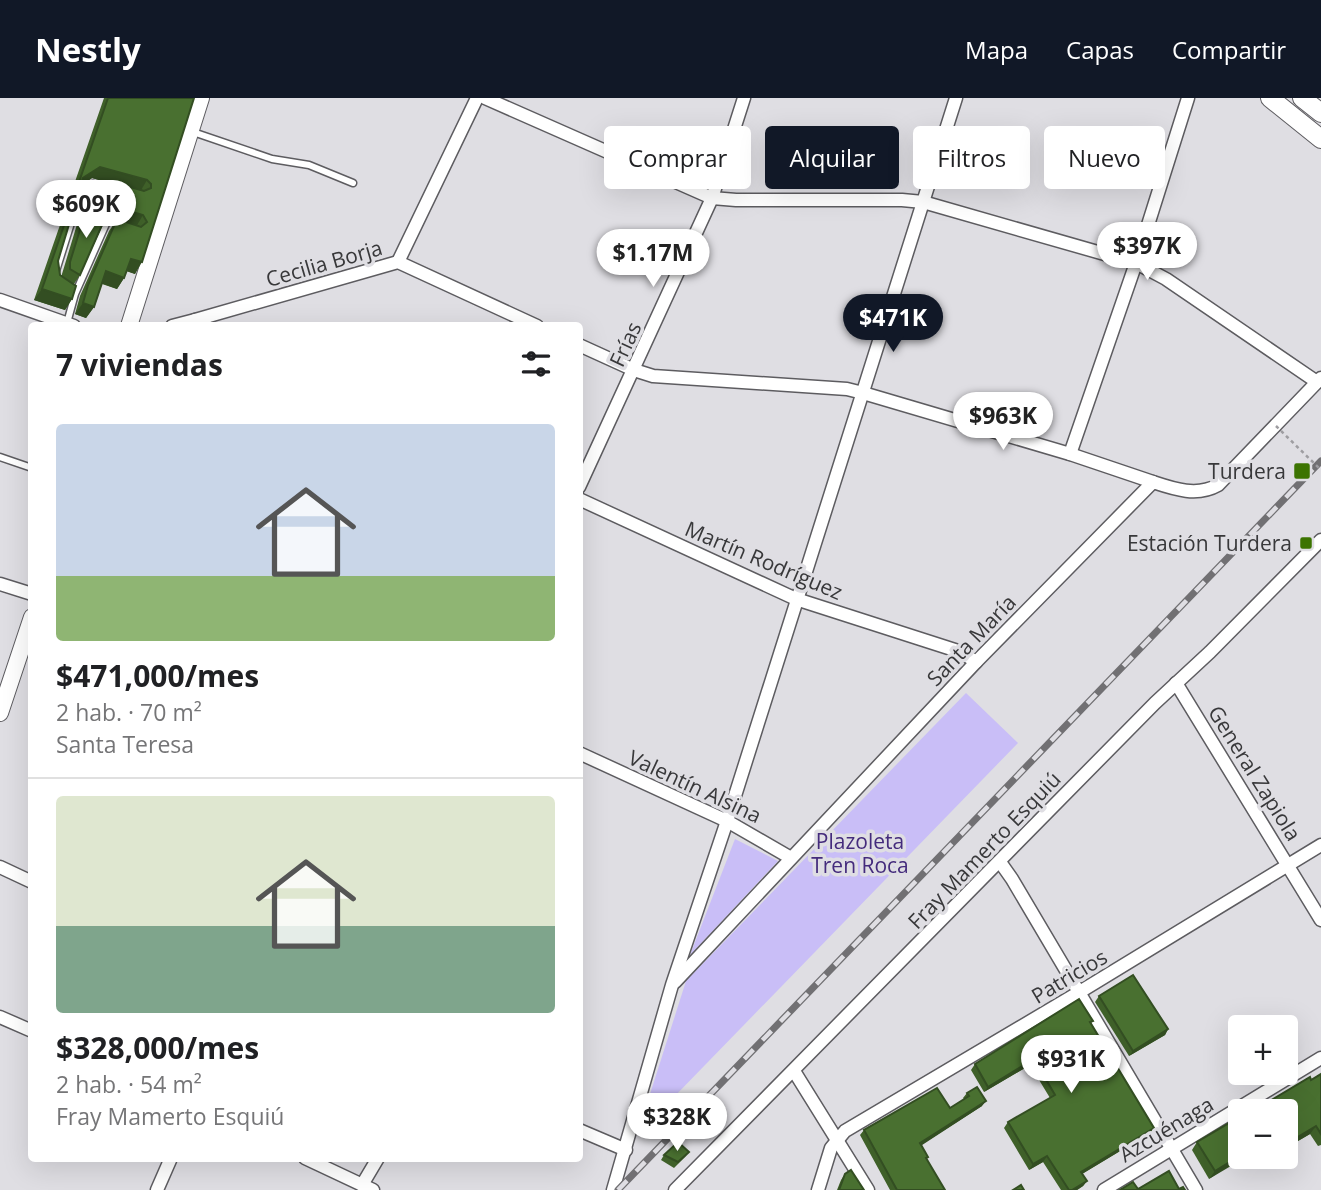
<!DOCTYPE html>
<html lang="es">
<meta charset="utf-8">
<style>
:root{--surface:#fff;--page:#f6f6f6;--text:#202124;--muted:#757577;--line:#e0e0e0;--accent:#111827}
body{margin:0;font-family:"Open Sans",sans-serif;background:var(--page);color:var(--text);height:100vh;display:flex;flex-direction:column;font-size:26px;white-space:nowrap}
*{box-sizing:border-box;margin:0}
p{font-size:23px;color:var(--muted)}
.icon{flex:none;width:38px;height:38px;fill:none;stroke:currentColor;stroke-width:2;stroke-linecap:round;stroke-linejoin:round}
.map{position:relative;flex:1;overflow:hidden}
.side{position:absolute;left:28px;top:224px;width:555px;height:840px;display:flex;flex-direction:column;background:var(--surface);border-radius:7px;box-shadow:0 7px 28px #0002}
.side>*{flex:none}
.banner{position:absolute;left:604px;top:28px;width:611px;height:63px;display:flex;gap:14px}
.buttons{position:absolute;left:1228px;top:917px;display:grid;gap:14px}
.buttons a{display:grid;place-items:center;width:70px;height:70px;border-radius:7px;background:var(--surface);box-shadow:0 7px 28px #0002;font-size:35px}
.price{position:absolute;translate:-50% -60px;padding:0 16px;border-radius:24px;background:#fff;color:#222;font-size:23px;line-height:46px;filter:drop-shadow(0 2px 4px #0008)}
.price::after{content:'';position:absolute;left:50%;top:42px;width:21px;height:16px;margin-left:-10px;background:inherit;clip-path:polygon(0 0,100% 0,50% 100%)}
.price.current{background:var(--accent);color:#fff}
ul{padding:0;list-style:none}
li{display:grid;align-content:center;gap:14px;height:371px;padding:0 28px}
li+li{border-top:2px solid var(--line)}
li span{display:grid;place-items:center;height:217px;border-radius:7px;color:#555}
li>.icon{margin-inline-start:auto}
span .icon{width:126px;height:126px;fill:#fffc;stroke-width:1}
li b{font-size:30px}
h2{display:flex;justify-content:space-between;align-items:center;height:84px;padding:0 28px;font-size:30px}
.chip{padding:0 24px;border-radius:7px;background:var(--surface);box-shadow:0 7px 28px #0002;font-size:24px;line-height:63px}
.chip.current{background:var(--accent);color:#fff}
header{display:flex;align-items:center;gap:42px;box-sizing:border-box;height:98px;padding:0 35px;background:var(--accent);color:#fff}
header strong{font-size:33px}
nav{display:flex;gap:38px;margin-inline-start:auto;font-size:24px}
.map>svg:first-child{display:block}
.green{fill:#c9bef7}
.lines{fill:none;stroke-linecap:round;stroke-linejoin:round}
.lane-casing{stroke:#5d5c60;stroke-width:9}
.street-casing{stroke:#5d5c60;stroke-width:15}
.secondary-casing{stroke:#5d5c60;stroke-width:18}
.primary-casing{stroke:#5d5c60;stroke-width:20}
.lane{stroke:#fff;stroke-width:6}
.street{stroke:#fff;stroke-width:12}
.secondary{stroke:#fff;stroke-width:16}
.primary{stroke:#fff;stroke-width:18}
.rail-casing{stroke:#717073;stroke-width:7}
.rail{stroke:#dfdee3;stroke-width:4.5;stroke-dasharray:13;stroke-linecap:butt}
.path-bridge{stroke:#9e9da1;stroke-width:2.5;stroke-dasharray:3.5 3.5;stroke-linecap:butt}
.wall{fill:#3f6029;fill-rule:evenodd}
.shaded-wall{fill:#334e22}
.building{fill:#497030;stroke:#334e22;stroke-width:2}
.poi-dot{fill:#3c7401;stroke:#dfdee3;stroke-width:2.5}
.labels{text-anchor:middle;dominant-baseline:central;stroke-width:7;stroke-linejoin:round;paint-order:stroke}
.street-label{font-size:21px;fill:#38383a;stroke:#dfdee3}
.poi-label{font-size:21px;fill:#38383a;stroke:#dfdee3;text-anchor:end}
.park-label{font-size:21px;fill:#442b7c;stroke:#dfdee3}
</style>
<header>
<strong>Nestly</strong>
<nav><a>Mapa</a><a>Capas</a><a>Compartir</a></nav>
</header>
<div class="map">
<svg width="1321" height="1092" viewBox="0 0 1321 1092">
<rect width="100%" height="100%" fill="#dfdee3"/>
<g class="green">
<polygon points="966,595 1018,645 637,1037 686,883"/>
<polygon points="735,741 778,763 690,857"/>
</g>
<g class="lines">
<defs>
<g id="lane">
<polyline points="193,34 272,61 309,67 353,85"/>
<polyline points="56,173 81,93 93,86 100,88"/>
<polyline points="67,225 75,196 106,126"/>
<polyline points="0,359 32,370"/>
</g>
<g id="street">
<polyline points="485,0 712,100 736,102 902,102 923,104 1136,165 1166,181 1317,284"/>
<polyline points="398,164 477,0"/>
<polyline points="0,202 74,228"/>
<polyline points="195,222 398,164 537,228"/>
<polyline points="172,228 195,222 207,228"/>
<polyline points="579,247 634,272 653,278 847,291 863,295 1070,356 1153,384"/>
<polyline points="1070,356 1136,165 1188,0"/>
<polyline points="579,389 712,100 744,0"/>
<polyline points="579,401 796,501 961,554 976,564"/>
<polyline points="0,486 32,496"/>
<polyline points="1176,585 1321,822"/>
<polyline points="579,655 727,723 791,760"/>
<polyline points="1000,764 1012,781 1196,1092"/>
<polyline points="0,769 32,784"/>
<path d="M675,884L976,564L1153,384C1174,391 1197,399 1218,387L1321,280"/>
<polyline points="0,919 32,933"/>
<polyline points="794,973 868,1092"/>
<polyline points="579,1032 626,1052"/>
<polyline points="305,1060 373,1092"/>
<polyline points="362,1087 378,1060"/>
<polyline points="157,1092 171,1060"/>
<polyline points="613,1092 672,887 727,723 956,0"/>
<polyline points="675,1092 1155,605 1210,554 1321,442"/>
<polyline points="818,1092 831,1050 845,1033 1078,895 1321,747"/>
<polyline points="1104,1092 1321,960"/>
</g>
<g id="secondary">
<polyline points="129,228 201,0"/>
<polyline points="0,615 32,519"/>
</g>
<g id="primary">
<polyline points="1270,0 1321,41"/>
<polyline points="1302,0 1321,15"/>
</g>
</defs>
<use href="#lane" class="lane-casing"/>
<use href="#street" class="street-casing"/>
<use href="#secondary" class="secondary-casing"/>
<use href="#primary" class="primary-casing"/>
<use href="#lane" class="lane"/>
<use href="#street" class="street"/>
<use href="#secondary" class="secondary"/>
<use href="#primary" class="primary"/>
<defs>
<polyline id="rail" points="618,1092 1321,363"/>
</defs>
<use href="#rail" class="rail-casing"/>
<use href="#rail" class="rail"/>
<polyline class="path-bridge" points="1276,328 1321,372"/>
</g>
<g class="wall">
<path d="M104,0H194L135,176L127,173L124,180L117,191L102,186L94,209L86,220L75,216L80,198L109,133L116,123L106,120L80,177L74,186L72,201L65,212L34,202ZM92,80L99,82L94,86L86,97L81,112L85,113L78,123L62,176V179L60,177L58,163L81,88Z"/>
<polygon points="1099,898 1168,931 1165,937 1129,958 1095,904"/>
<polygon points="1093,923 1091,925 1154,1030 1150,1035 1082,1076 1087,1083 1083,1088 1077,1092 1061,1092 1043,1064 1029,1072 1004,1030 1008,1024 1050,1000 1030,967 984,994 971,972 975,966"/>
<polygon points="1321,976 1321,1047 1318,1048 1310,1036 1286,1050 1286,1013 1311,982"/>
<polygon points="967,995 982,1008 921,1047 927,1061 945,1092 890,1092 860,1037 864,1032 950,1010 964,1001 963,1000"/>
<polygon points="1197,1044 1241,1059 1209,1081 1192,1052"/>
<polygon points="689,1054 685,1059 674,1070 661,1062 664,1057"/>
<polygon points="845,1076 864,1092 837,1092 841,1082"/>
</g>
<g class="shaded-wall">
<polygon points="100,69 147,82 140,94 92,80 76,91 83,80"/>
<polygon points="89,101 143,117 136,129 81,112"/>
<polygon points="131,161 142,164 135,176 123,172"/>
<polygon points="106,173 124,180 117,191 98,184"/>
<polygon points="42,191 72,201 65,212 34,202"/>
<polygon points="83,205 94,209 86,220 75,216"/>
<polygon points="1168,931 1165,937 1129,958 1133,953"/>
<polygon points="1034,961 1030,967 984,994 988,989"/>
<polygon points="986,1003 982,1008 916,1051 920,1045"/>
<polygon points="1316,1028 1310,1036 1286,1050 1286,1046"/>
<polygon points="1154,1030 1150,1035 1077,1079 1081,1074"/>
<polygon points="1241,1057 1241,1059 1246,1059 1209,1081 1215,1073"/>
<polygon points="1047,1058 1043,1064 1029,1072 1033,1066"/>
<polygon points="1087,1083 1083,1088 1077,1092 1072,1092"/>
</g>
<g class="building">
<polygon points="108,0 194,0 142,164 131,161 124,180 106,173 94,209 83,205 88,187 117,121 141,129 147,124 143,117 89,101 94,86 102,81 144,93 151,90 151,86 147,82 100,69 83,80 58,163 60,177 76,188 72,201 42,191"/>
<polygon points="86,112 106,118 80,177 70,171 70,164"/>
<polygon points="1133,877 1168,931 1133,953 1099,898"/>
<polygon points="1079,901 1093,923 1090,924 1154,1030 1081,1074 1087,1083 1072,1092 1069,1092 1047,1058 1033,1066 1008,1024 1055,997 1034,961 988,989 975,966"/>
<polygon points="1321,976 1321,1036 1316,1028 1286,1046 1286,1013 1253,1013 1310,979 1311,982"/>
<polygon points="977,989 986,1003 920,1045 928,1059 926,1060 945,1092 897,1092 864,1032 937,990 950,1010 969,998 967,995"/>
<polygon points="1241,1021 1241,1057 1215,1073 1197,1044 1231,1024 1232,1026"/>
<polygon points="678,1044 689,1054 678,1064 664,1057"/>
<polygon points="851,1072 864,1092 839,1092 845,1076"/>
<polygon points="1169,1073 1179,1091 1183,1089 1185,1092 1120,1092 1133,1084 1138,1091"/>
<polygon points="1021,1087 1024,1092 1013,1092"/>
</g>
<g class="poi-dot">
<rect x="1293" y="364" width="18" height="18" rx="3.5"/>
<rect x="1299" y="438" width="14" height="14" rx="3.5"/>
</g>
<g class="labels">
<g class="street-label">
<text transform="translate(324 165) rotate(-16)">Cecilia Borja</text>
<text transform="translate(625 246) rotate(-65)">Frías</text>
<text transform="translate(764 462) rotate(23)">Martín Rodríguez</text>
<text transform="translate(971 542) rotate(-46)">Santa María</text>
<text transform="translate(1255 675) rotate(58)">General Zapiola</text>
<text transform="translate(695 688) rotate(25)">Valentín Alsina</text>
<text transform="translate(984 752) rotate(-46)">Fray Mamerto Esquiú</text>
<text transform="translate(1069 878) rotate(-31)">Patricios</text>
<text transform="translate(1166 1031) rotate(-31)">Azcuénaga</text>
</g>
<g class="poi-label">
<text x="1286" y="373">Turdera</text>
<text x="1292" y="445">Estación Turdera</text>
</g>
<g class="park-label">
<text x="860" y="743">Plazoleta<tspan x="860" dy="24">Tren Roca</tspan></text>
</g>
</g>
</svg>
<div class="buttons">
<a>+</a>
<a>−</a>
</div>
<b class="price" style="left:86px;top:142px">$609K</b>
<b class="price" style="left:1147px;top:184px">$397K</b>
<b class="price" style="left:653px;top:191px">$1.17M</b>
<b class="price current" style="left:893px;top:256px">$471K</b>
<b class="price" style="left:1003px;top:354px">$963K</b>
<b class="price" style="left:1071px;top:997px">$931K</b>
<b class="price" style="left:677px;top:1055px">$328K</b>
<div class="banner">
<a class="chip">Comprar</a>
<a class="chip current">Alquilar</a>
<a class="chip">Filtros</a>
<a class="chip">Nuevo</a>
</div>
<section class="side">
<h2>7 viviendas<svg class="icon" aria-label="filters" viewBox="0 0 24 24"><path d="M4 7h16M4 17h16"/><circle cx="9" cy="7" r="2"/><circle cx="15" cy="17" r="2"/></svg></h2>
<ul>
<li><span style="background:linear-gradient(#c9d6e8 70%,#8fb573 0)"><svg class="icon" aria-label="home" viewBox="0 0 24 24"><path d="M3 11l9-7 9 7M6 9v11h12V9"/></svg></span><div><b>$471,000/mes</b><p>2 hab. · 70 m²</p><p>Santa Teresa</p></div></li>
<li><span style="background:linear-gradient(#dfe7d0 60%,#7fa58c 0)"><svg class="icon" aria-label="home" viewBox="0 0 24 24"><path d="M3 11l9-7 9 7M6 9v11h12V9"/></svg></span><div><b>$328,000/mes</b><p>2 hab. · 54 m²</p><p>Fray Mamerto Esquiú</p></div></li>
</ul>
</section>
</div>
